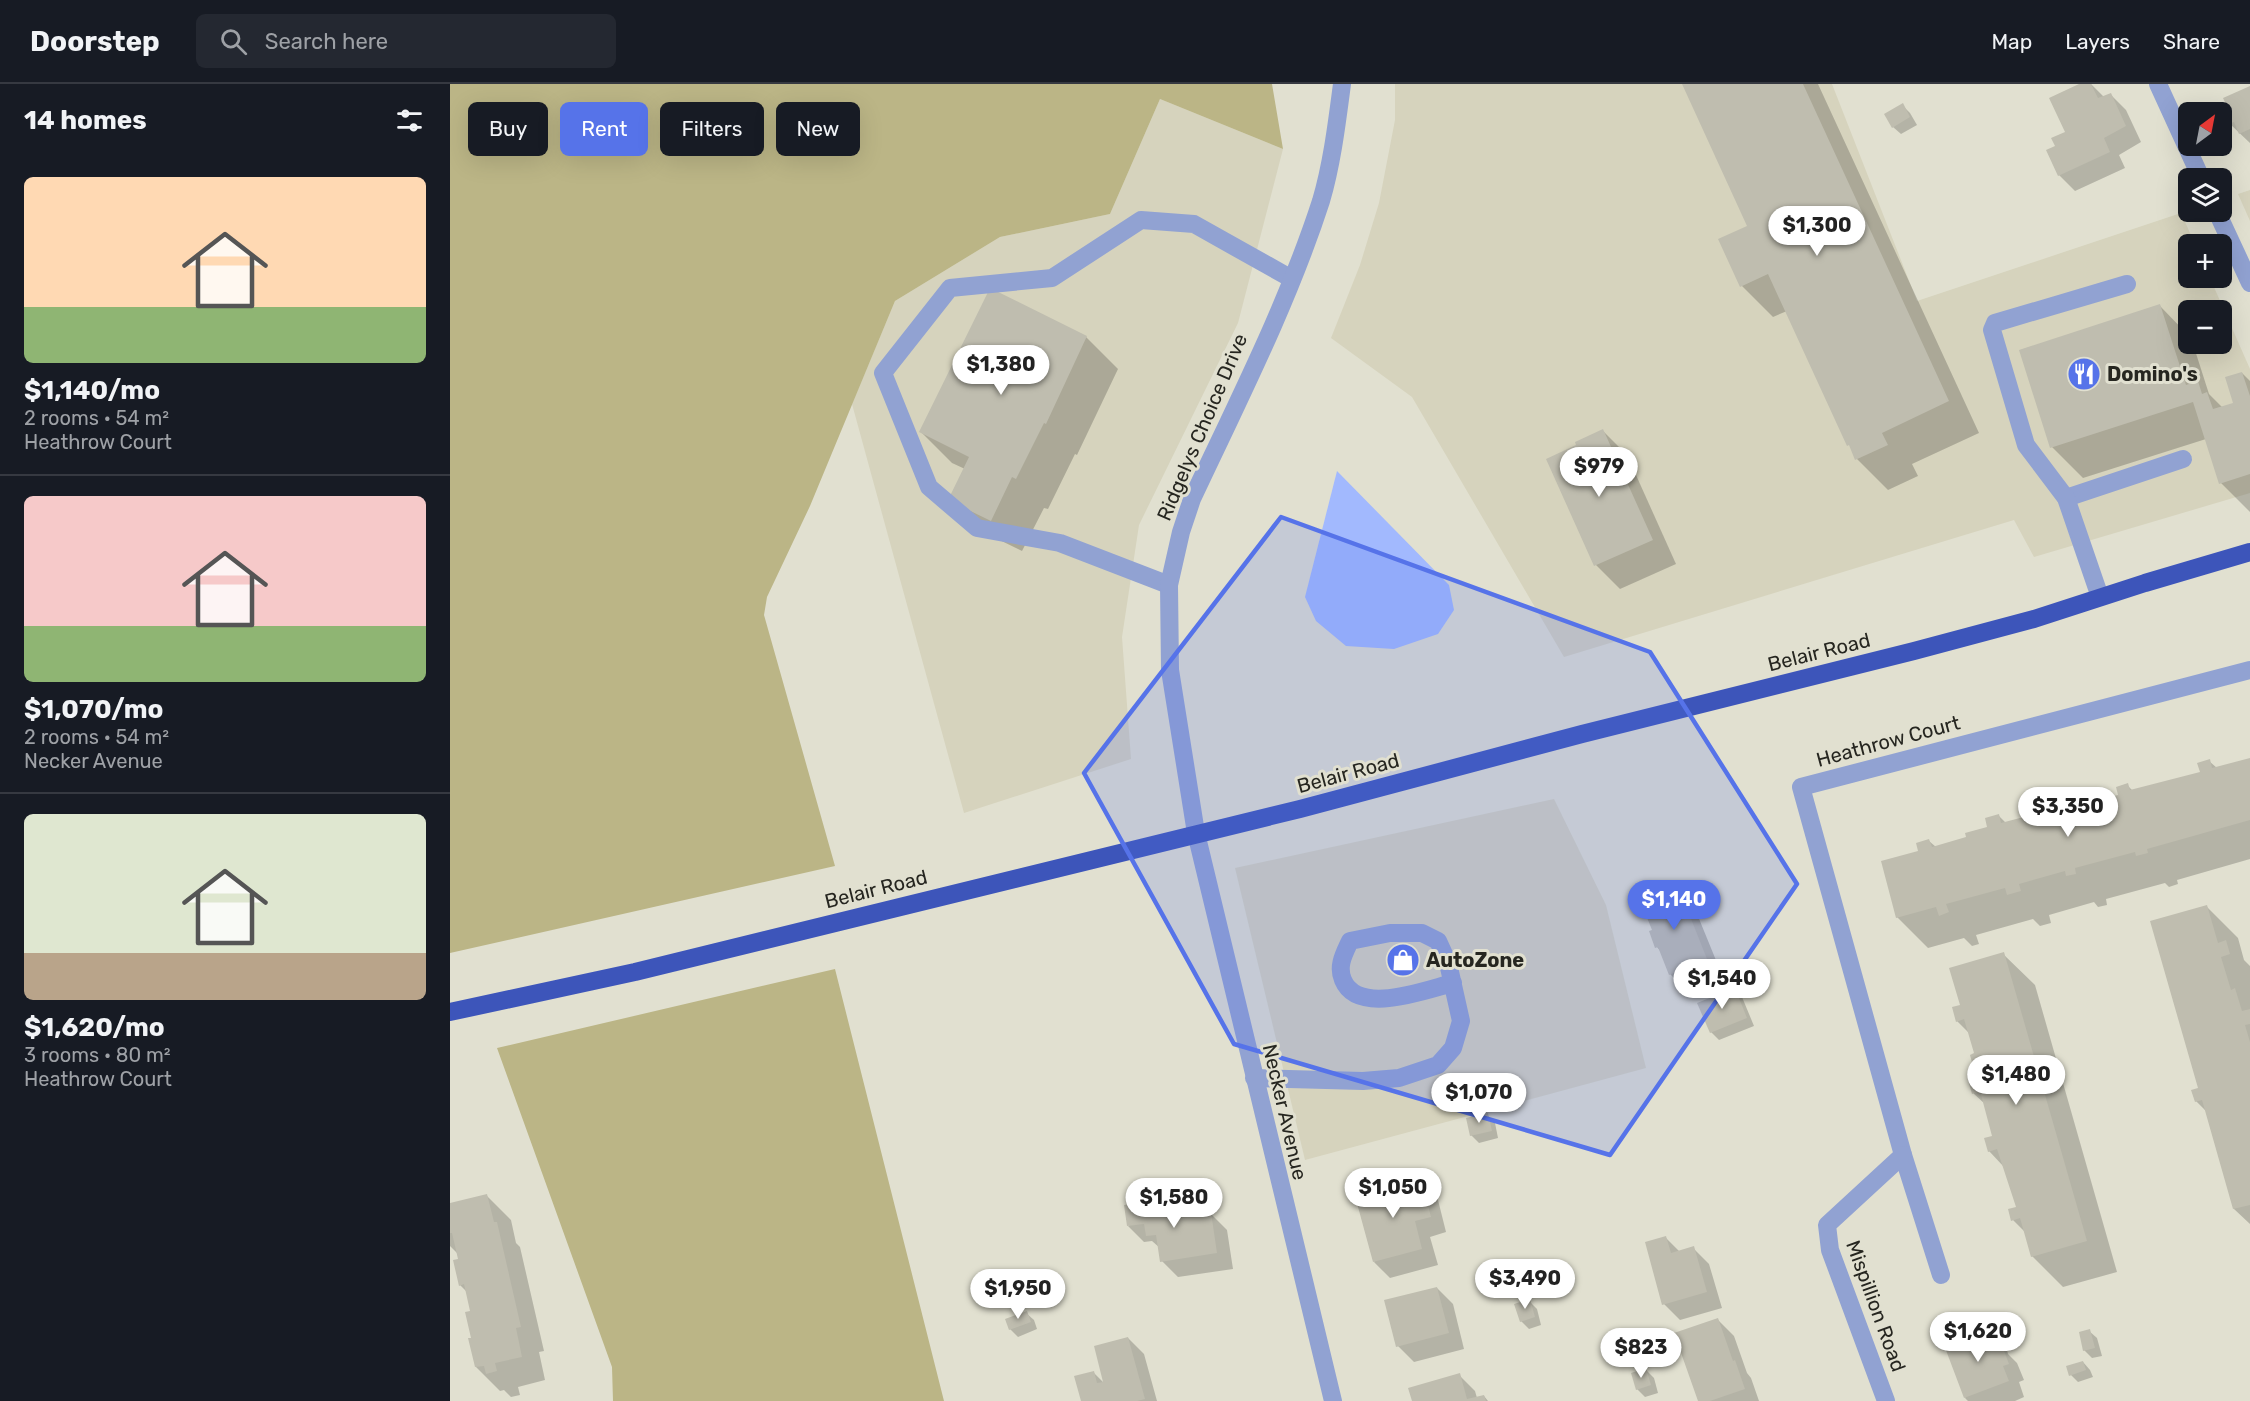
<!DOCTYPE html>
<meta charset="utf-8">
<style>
:root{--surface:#171b24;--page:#242831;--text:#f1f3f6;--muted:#9ea1a6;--line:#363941;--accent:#5673e9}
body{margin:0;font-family:Rubik,sans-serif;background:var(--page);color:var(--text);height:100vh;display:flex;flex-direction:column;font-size:22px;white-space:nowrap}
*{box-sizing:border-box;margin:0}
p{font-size:20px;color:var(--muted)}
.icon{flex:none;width:33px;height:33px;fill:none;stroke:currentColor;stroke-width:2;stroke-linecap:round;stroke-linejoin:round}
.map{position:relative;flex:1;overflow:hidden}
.panel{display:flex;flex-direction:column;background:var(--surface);width:450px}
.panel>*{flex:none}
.top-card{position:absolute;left:18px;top:18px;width:570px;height:54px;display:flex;gap:12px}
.needle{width:39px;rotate:32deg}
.controls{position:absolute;left:1728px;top:18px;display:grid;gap:12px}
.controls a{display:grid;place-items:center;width:54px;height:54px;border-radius:9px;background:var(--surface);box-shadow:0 6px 24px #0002;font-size:30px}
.price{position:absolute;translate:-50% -51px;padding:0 14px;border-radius:21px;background:#fff;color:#222;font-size:20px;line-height:39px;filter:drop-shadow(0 2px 3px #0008)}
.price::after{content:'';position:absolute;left:50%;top:36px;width:18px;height:14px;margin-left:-9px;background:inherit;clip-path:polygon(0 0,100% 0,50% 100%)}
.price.current{background:var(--accent);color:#fff}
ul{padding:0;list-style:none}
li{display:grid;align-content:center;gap:12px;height:318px;padding:0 24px}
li+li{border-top:2px solid var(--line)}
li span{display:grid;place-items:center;height:186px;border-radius:9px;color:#555}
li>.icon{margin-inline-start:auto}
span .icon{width:108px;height:108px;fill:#fffc;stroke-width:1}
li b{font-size:26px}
h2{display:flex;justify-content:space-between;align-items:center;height:72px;padding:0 24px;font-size:26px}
.tag{padding:0 21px;border-radius:9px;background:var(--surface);box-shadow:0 6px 24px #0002;font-size:21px;line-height:54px}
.tag.current{background:var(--accent);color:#fff}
header{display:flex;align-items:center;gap:36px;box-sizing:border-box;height:84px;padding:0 30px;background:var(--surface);border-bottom:2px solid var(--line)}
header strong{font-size:28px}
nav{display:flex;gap:33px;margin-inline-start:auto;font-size:21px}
.search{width:420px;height:54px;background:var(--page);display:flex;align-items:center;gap:15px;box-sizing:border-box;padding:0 21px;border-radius:9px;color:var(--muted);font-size:22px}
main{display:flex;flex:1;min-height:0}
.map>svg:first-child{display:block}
.built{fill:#d6d3bd;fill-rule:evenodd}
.green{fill:#bbb586}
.water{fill:#a2b9fe}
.shadow{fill:#0003}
.building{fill:#bfbdaf}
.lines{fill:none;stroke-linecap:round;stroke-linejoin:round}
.lane{stroke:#91a2d2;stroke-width:18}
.street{stroke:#91a2d2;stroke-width:18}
.highway{stroke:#3d55ba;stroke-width:18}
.marked{fill:#5673e9;fill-opacity:0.2;stroke:#5673e9;stroke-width:4.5;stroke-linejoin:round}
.labels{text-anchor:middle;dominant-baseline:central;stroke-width:6;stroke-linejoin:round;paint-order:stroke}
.poi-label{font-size:20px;font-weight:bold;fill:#262620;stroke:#e1e0d0;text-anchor:start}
.street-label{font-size:20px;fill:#262620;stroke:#e1e0d0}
</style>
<header>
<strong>Doorstep</strong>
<div class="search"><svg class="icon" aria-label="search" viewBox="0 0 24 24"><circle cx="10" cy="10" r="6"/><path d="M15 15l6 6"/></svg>Search here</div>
<nav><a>Map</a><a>Layers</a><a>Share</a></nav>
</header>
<main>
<section class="panel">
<h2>14 homes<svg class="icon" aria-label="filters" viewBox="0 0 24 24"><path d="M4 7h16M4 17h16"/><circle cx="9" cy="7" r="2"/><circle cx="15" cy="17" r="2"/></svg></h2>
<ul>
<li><span style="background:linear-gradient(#ffd9b3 70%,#8fb573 0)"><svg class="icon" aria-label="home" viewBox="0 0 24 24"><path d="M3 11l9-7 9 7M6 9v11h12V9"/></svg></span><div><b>$1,140/mo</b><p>2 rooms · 54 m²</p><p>Heathrow Court</p></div></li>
<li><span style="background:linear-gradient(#f6c9c9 70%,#8fb573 0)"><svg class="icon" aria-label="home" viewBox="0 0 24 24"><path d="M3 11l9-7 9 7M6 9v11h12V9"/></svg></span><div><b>$1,070/mo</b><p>2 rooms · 54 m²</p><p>Necker Avenue</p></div></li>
<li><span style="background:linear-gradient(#dfe7d0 75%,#b9a48a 0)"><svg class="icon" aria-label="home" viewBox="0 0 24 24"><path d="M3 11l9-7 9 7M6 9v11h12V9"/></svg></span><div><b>$1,620/mo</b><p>3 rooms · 80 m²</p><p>Heathrow Court</p></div></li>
</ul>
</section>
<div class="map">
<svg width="1800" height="1317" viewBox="0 0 1800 1317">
<rect width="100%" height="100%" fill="#e1e0d0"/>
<g class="built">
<path d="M945,0H1382L1467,217L1731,129L1745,160H1738V194H1760L1800,285V409L1584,473L1564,436L1114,573L962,313L881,254L910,181L929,119L945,36ZM1738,226H1772V260H1738Z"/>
<polygon points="710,15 833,65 788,239 689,441 672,553 681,675 514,729 402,320 445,217 550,153 660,130"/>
<polygon points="1800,106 1800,137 1788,110"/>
<polygon points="1104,715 1156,821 1196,984 855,1076 785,784"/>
</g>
<g class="green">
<polygon points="0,0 822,0 833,65 710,15 660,130 550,153 445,217 360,422 317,513 314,531 385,782 0,869"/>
<polygon points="385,885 494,1317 163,1317 162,1283 47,964"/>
</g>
<polygon class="water" points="887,387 999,501 1004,526 988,550 944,565 896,562 866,537 855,513"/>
<g class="shadow">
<polygon points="1233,0 1368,0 1529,349 1462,380 1468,392 1438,406 1407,375 1337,227 1323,233 1292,202 1299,142"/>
<polygon points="1632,0 1641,0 1654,13 1660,10 1676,26 1691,58 1669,71 1675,84 1625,107 1609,91 1607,63 1617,48"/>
<polygon points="1800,4 1800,59 1780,40 1777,32 1782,30"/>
<polygon points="1452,21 1460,29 1467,41 1451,50 1443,43"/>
<polygon points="1710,222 1738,251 1738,260 1743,260 1759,310 1773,324 1785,320 1792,289 1800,297 1800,428 1771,399 1756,355 1633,394 1602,363"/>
<polygon points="636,253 668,285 627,371 625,370 598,425 594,424 572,467 531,447 500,416 515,385 502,379 471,348"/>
<polygon points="1153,347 1177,371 1226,480 1170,505 1146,481 1128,362"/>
<polygon points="1800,676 1800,775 1727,796 1728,800 1719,803 1715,799 1656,815 1657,821 1648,823 1644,818 1599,831 1601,839 1590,842 1583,835 1526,851 1529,860 1522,862 1514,854 1478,864 1447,833 1470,768 1479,757 1486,763 1518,754 1539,744 1549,732 1556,739 1598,728 1608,716 1614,723 1631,718 1635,722 1670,712 1677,701 1683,707 1751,689 1759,677 1767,684"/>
<polygon points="1227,804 1243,820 1272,891 1236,906 1220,890 1212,869 1207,863 1204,847 1211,816"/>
<polygon points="1756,822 1788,854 1794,876 1800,882 1800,1140 1784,1125 1757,1028 1746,1017 1750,1005"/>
<polygon points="1553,870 1585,901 1667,1188 1613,1203 1582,1172 1575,1148 1563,1136 1568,1124 1554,1083 1539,1067 1544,1053 1535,1020 1523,1009 1528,995 1526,970 1520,950 1507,937 1512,922"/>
<polygon points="1285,905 1292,913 1304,942 1269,956 1261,948"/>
<polygon points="1037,1031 1045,1039 1048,1054 1029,1059 1021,1051"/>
<polygon points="970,1096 987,1112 996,1148 980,1153 988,1181 940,1194 924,1178"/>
<polygon points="37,1112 61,1136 66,1159 70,1163 94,1267 89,1268 95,1296 68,1303 70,1311 61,1313 54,1306 50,1307 26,1283 22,1228 17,1208 10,1201 8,1170 0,1162 0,1120"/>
<polygon points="727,1115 743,1132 761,1130 777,1146 783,1185 728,1193 712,1177 710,1164 702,1157 694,1158 678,1142"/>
<polygon points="1216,1154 1230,1168 1243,1164 1259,1180 1272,1224 1230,1236 1214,1220"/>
<polygon points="987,1204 1003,1220 1014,1265 964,1278 948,1262"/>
<polygon points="1079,1217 1087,1225 1091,1241 1079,1245 1071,1237"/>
<polygon points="576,1229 584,1236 587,1245 568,1253 560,1245"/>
<polygon points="1268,1236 1284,1252 1297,1289 1301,1294 1309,1317 1249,1317"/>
<polygon points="1540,1246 1556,1262 1558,1270 1567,1279 1574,1296 1569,1298 1574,1313 1565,1317 1518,1317 1515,1314"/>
<polygon points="1639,1247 1647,1254 1652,1272 1642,1274 1634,1266"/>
<polygon points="678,1254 694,1270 707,1317 633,1317 643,1288 656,1301"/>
<polygon points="1633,1278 1640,1286 1643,1293 1628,1298 1621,1291"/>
<polygon points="1196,1286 1204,1294 1208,1309 1195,1313 1187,1305"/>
<polygon points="1009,1291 1025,1307 1027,1314 1034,1312 1038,1317 963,1317"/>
</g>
<g class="building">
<polygon points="1232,0 1353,0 1499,317 1432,349 1438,361 1405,376 1399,361 1397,362 1318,190 1290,203 1268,155 1297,142"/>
<polygon points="1629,0 1641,0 1648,14 1661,9 1676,42 1654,54 1660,68 1608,92 1596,66 1605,62 1601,54 1615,48 1599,14"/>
<polygon points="1800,2 1800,45 1789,50 1784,38 1779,40 1775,31 1780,29 1773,14"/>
<polygon points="1453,19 1460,33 1442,44 1434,30"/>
<polygon points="540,204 637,252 596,340 594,339 566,395 562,393 541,437 498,416 519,373 469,348"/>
<polygon points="1710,220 1736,301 1748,297 1752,310 1757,308 1763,325 1783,319 1775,293 1792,288 1800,312 1800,390 1769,400 1743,318 1600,364 1569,266"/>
<polygon points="1153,345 1203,456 1144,482 1096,375 1126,361 1125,358"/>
<polygon points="1800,674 1800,736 1697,765 1698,769 1686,772 1685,768 1625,784 1626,790 1616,792 1615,787 1569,800 1571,807 1557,811 1555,804 1496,820 1499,828 1489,832 1486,823 1446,834 1431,777 1468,767 1466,759 1479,755 1482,763 1516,753 1515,749 1537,743 1535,734 1549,730 1551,739 1596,727 1594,718 1608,714 1610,722 1632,716 1633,720 1668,711 1666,703 1678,699 1680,706 1750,688 1747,679 1760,675 1762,684"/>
<polygon points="1228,802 1257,875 1219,891 1208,863 1205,864 1199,847 1202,846 1192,821 1209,815 1207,810"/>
<polygon points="1757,821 1768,859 1776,856 1780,870 1771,873 1781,906 1785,904 1792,927 1800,925 1800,940 1795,941 1800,958 1800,1121 1783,1125 1752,1016 1745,1018 1741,1006 1748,1004 1700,837"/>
<polygon points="1554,868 1637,1157 1581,1173 1570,1134 1561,1137 1558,1125 1566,1123 1547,1065 1538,1068 1534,1054 1542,1052 1530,1007 1522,1010 1518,996 1526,994 1520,971 1524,969 1514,935 1506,938 1502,923 1510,921 1499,884"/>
<polygon points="1285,904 1297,934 1260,949 1247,919"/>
<polygon points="1038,1029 1042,1047 1020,1052 1016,1034"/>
<polygon points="971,1094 981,1133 965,1137 972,1165 923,1178 905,1112"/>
<polygon points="37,1110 44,1138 47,1138 71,1243 66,1244 72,1273 45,1279 47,1287 36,1290 34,1282 25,1283 18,1254 21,1254 15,1228 20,1227 14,1200 9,1202 3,1176 8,1175 2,1149 0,1149 0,1119"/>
<polygon points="727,1113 730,1133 761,1128 767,1169 710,1178 706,1151 696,1152 694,1140 677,1142 674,1121"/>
<polygon points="1216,1152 1221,1169 1244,1162 1257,1208 1212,1221 1195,1158"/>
<polygon points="987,1203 999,1249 946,1263 934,1216"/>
<polygon points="1080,1215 1085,1233 1070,1238 1064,1220"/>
<polygon points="577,1227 581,1238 559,1246 555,1235"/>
<polygon points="1268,1234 1283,1277 1285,1276 1295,1305 1260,1317 1248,1317 1224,1249"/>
<polygon points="1540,1245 1547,1263 1552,1261 1559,1280 1553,1282 1559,1297 1514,1314 1494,1261"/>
<polygon points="1640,1245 1645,1264 1633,1267 1629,1248"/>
<polygon points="678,1253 695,1315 687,1317 631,1317 624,1292 644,1287 647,1299 653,1298 644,1262"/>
<polygon points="1633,1277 1636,1286 1619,1292 1616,1282"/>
<polygon points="1196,1284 1201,1301 1186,1306 1181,1289"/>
<polygon points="1010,1289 1017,1315 1034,1311 1036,1317 962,1317 958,1304"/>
</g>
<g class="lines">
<g class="lane">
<polyline points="1616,414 1733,375"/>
<polyline points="719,501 610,459 527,444 479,403 433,289 500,204 602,194 691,136 744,140 842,195"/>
<polyline points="1650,513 1616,414 1576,361 1542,246 1545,239 1677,200"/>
<path d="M804,994L913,997L949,994L988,981L1003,964L1011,937L998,879L988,857L972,849H940L900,857C894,870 887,882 893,896C908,932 975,906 1003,899"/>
</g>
<g class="street">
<polyline points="1708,0 1751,94"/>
<polyline points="1767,128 1800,199"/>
<polyline points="1491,1191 1453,1071 1351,703 1800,586"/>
<path d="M883,1317L746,749L720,586L719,501L731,448L742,415C788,317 838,219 871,117C882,80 887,38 892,0"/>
<polyline points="1436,1317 1380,1166 1377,1141 1453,1071"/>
</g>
<polyline class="highway" points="0,928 185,888 850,725 1132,650 1464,567 1584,535 1695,499 1800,468"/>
</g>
<path class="marked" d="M831,433L1200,568L1347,800L1160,1071L784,960L634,689Z"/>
<defs>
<symbol id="restaurant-disc" viewBox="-11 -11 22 22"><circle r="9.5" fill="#5673e9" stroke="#e1e0d0"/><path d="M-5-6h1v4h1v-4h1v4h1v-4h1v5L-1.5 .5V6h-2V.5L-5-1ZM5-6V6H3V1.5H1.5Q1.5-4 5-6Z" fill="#fff"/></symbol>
<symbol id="shop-disc" viewBox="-11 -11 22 22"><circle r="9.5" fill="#5673e9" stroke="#e1e0d0"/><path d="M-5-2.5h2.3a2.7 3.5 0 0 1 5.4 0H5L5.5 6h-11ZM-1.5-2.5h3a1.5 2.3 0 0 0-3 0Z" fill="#fff"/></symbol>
</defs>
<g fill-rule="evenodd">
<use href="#restaurant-disc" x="1615" y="271" width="38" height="38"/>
<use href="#shop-disc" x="934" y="857" width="38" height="38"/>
</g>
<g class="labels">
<g class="poi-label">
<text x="1657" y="290">Domino's</text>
<text x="976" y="876">AutoZone</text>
</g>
<g class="street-label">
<text transform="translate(752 343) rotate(-67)">Ridgelys Choice Drive</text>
<text transform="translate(1369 568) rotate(-14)">Belair Road</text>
<text transform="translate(1438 657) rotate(-15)">Heathrow Court</text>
<text transform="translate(898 689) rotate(-15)">Belair Road</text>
<text transform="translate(426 805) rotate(-14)">Belair Road</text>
<text transform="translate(835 1028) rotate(77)">Necker Avenue</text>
<text transform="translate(1426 1222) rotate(70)">Mispillion Road</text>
</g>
</g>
</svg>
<div class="controls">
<a><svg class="needle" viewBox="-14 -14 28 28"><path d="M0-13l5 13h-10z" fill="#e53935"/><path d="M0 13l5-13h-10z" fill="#9ea1a6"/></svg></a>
<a><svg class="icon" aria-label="layers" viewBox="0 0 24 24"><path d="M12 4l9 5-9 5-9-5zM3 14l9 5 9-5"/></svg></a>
<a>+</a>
<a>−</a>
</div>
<b class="price" style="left:1367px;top:173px">$1,300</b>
<b class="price" style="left:551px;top:312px">$1,380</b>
<b class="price" style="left:1149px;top:414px">$979</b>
<b class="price" style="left:1618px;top:754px">$3,350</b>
<b class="price current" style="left:1224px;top:847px">$1,140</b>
<b class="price" style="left:1272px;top:926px">$1,540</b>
<b class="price" style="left:1566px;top:1022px">$1,480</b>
<b class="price" style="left:1029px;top:1040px">$1,070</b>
<b class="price" style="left:943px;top:1135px">$1,050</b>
<b class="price" style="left:724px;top:1145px">$1,580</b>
<b class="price" style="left:1075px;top:1226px">$3,490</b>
<b class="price" style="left:568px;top:1236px">$1,950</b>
<b class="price" style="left:1528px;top:1279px">$1,620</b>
<b class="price" style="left:1191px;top:1295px">$823</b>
<div class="top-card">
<a class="tag">Buy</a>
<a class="tag current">Rent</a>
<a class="tag">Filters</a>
<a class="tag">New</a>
</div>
</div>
</main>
